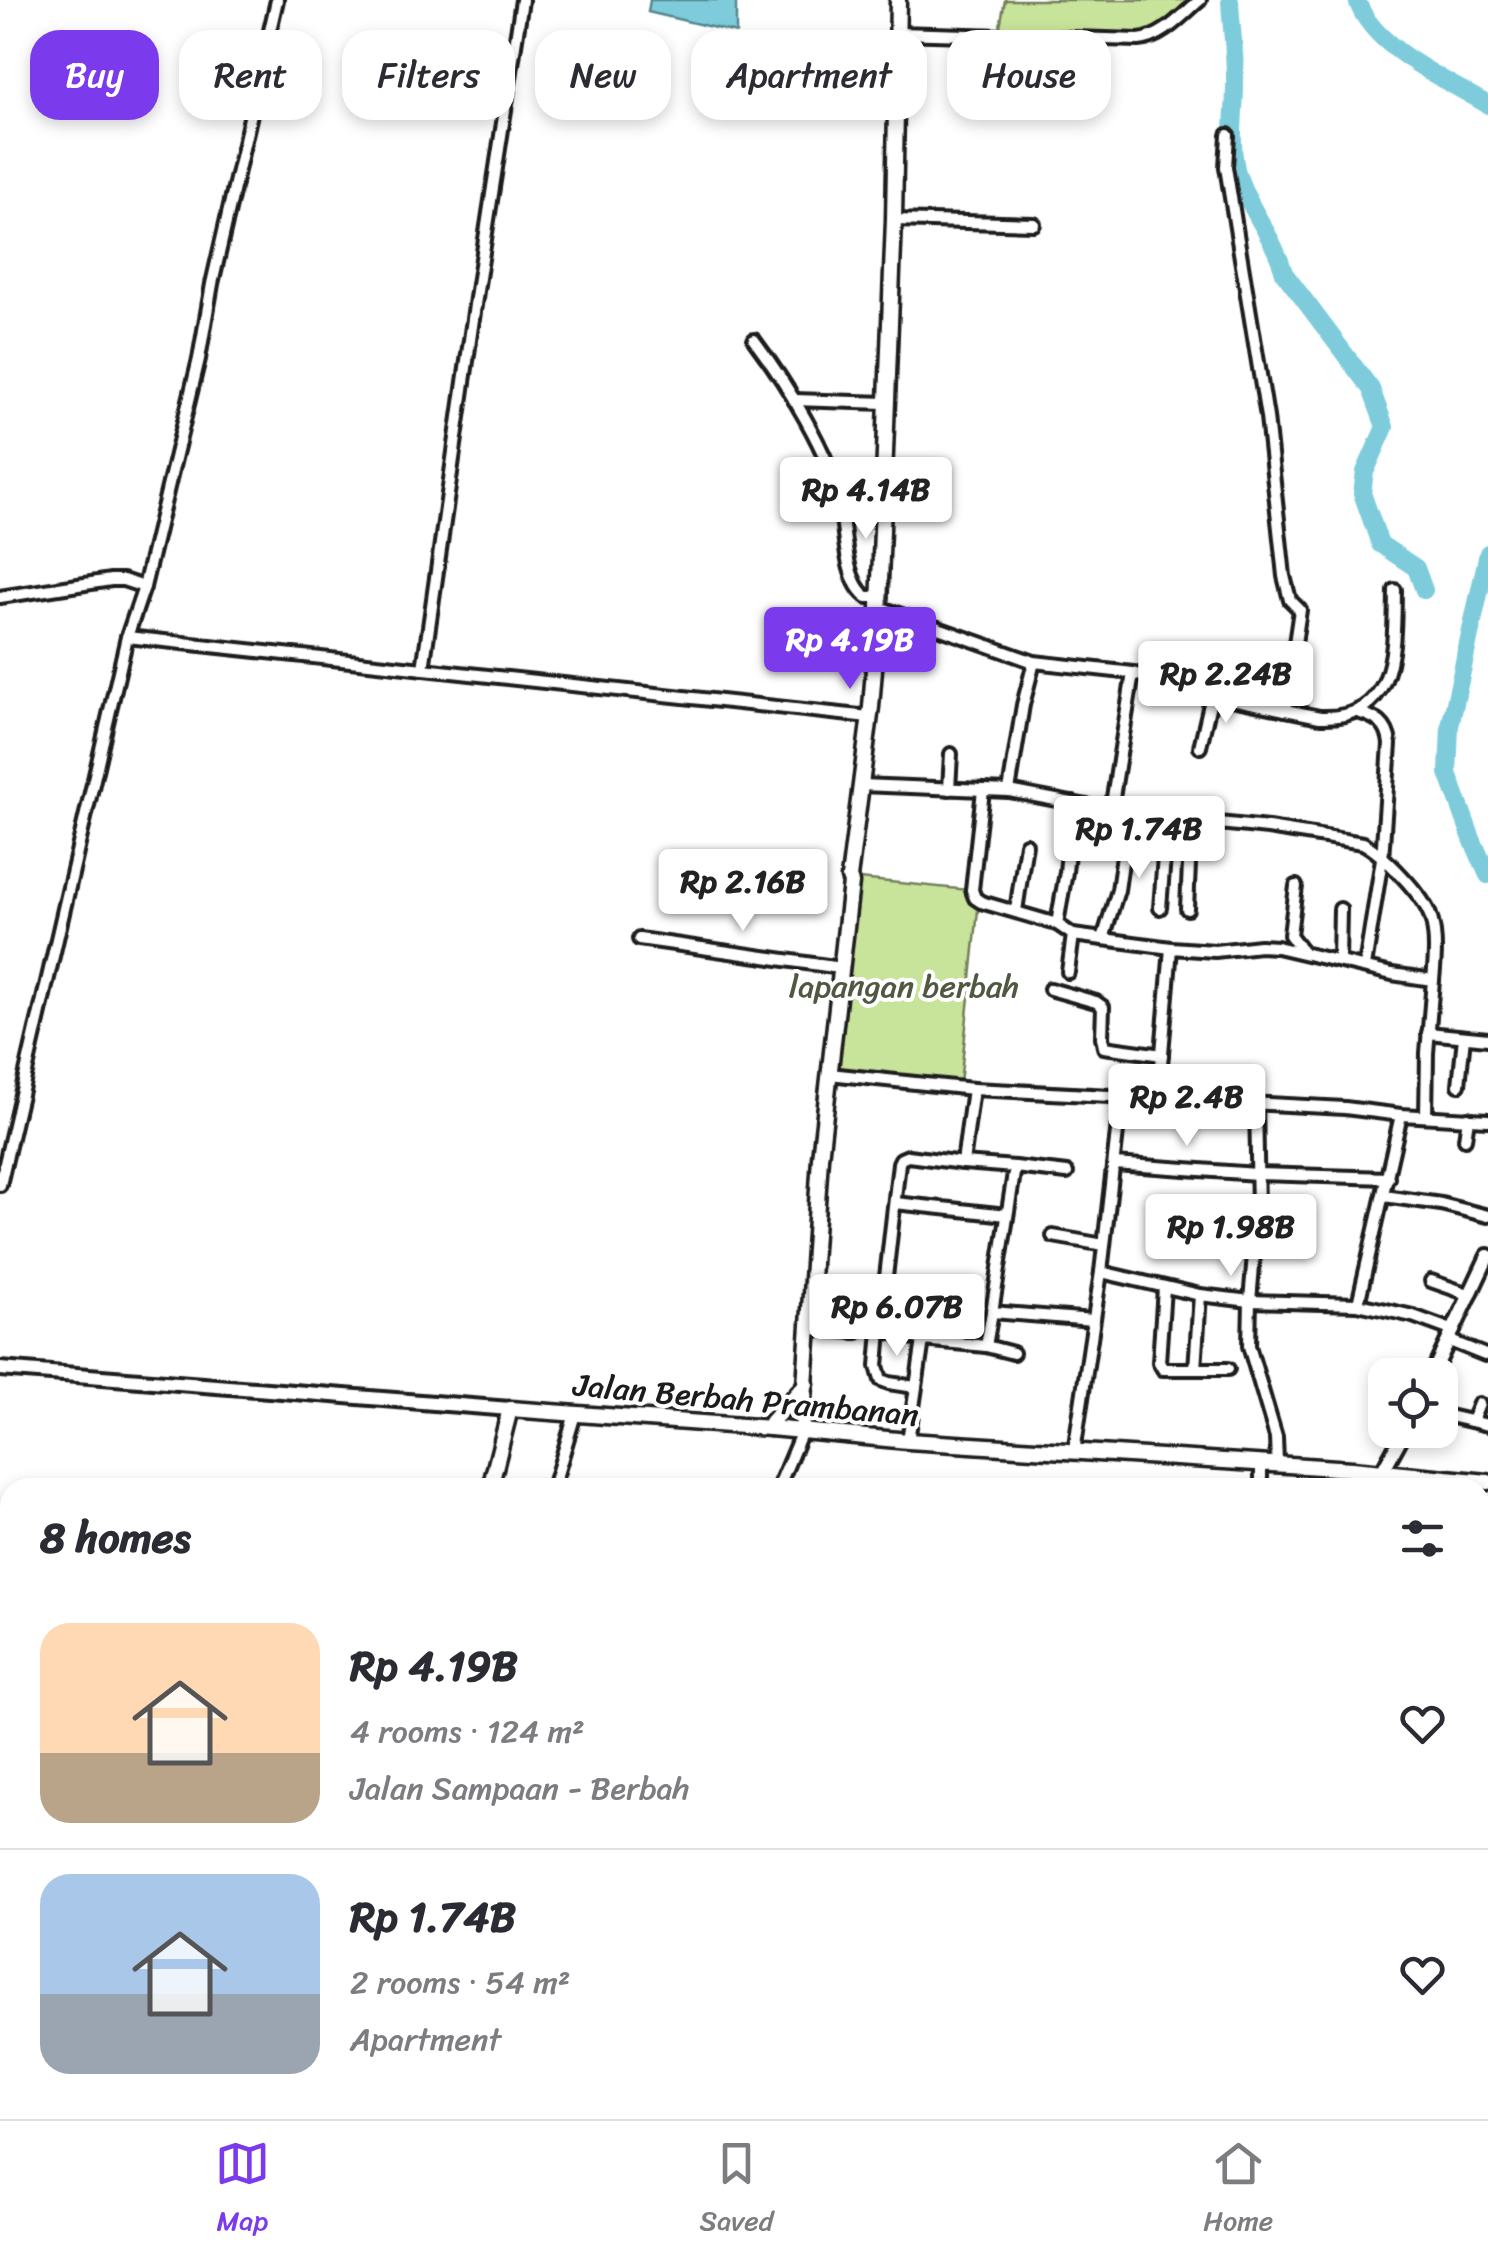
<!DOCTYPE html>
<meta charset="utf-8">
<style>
:root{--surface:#fff;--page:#f2f2f3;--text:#2b2b33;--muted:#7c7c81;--line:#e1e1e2;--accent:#7c3aed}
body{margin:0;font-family:Sriracha,sans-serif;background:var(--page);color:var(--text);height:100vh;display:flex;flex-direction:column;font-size:38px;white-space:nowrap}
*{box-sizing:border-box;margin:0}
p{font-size:32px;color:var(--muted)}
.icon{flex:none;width:55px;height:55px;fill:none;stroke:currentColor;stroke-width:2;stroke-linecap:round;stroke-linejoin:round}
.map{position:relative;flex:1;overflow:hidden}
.side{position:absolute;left:0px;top:1478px;width:1490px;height:642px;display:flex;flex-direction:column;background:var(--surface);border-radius:30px 30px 0 0;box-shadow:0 5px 15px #0003}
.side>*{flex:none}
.guide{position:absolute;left:30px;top:30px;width:1430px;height:90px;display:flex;gap:20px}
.buttons{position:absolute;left:1368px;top:1358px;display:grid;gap:20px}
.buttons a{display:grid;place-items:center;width:90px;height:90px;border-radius:20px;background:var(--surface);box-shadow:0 5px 15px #0003;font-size:50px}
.price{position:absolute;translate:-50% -85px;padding:0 22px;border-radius:10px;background:#fff;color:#222;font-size:32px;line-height:65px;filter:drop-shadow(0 2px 5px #0008)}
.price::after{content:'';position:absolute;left:50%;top:60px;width:30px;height:22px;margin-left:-15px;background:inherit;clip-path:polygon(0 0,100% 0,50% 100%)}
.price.on{background:var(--accent);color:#fff}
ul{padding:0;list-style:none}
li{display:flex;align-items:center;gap:30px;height:250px;padding:0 40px}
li+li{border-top:2px solid var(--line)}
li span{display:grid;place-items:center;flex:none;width:280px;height:200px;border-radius:30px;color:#555}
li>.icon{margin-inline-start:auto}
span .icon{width:120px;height:120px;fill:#fffc;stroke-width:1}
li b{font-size:42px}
h2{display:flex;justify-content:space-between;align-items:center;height:120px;padding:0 40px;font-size:42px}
.tag{padding:0 35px;border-radius:30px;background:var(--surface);box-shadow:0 5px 15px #0003;font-size:35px;line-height:90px}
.tag.on{background:var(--accent);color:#fff}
.menu{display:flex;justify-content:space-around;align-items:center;height:140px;border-top:2px solid var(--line);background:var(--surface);font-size:28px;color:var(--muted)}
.menu a{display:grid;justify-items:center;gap:5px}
.menu .on{color:var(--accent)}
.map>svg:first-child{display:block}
.green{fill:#c8e39a;stroke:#72805b;stroke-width:2.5}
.water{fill:#7eccdb;stroke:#57868f;stroke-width:2.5}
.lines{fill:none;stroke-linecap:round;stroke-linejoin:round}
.river{stroke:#7eccdb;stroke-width:18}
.minor-casing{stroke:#1c1c1c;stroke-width:18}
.tertiary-casing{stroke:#1c1c1c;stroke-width:20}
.secondary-casing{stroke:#1c1c1c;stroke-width:21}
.minor{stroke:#fff;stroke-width:10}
.tertiary{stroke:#fff;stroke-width:12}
.secondary{stroke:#fff;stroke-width:14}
.labels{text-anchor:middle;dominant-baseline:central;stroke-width:8;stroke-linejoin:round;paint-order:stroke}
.park-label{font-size:32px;fill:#505842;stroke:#fff}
.street-label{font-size:32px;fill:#1c1c1c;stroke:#fff}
</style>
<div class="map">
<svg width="1488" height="2119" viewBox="0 0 1488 2119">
<rect width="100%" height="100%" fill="#fff"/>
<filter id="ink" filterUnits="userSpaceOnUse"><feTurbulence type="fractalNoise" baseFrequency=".01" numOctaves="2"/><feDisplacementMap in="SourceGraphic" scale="20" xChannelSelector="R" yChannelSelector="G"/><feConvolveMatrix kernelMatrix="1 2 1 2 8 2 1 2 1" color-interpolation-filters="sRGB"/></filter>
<g filter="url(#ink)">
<g class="green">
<polygon points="1005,0 1194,0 1150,39 998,37"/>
<polygon points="849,878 980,891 959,1094 828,1081"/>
<polygon points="264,2110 763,2110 763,2119 268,2119"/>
</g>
<polygon class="water" points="650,0 736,0 736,33 648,12"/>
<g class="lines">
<g class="river">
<path d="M1230,0C1231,26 1235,51 1235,77C1236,110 1228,145 1238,176C1250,211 1275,239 1284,273L1371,389L1385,427L1365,472L1362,493L1380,544L1416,568L1424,590"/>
<path d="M1357,0C1372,48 1447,80 1488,105"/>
<polyline points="1488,553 1450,726 1448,773 1472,839 1488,875"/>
<polyline points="1480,1779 1488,1775"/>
<polyline points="1434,2119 1435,2110"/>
</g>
<defs>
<g id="minor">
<path d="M897,33L1139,40C1163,38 1182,15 1200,0"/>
<polyline points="1228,135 1226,167 1267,417 1284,576 1290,600 1300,610 1285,710"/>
<polyline points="894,220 1034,224"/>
<path d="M754,340C784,380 831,454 840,503C845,529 844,582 867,597H879"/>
<polyline points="794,400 886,403"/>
<polyline points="0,597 111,580 123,580 144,587"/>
<path d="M879,607L1034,662L1133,673L1212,695L1320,717C1398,720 1394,648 1395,590"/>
<polyline points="127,637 869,717"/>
<polyline points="423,669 477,291 522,0"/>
<path d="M1357,712C1376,717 1388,724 1390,744L1382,859L1365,966"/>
<polyline points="1200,747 1212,695"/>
<path d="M861,785L1009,791L1129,814L1268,828L1363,843C1383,854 1424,895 1431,918C1437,938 1435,960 1433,980"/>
<polyline points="949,789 951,754"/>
<polyline points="983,790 972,890 975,898 981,902 1057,924 1073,935 1171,948 1215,951 1260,946 1277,947 1392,974 1433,980 1427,1053 1426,1116"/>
<polyline points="1009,791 1023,705 1034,662"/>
<polyline points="1111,810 1133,673"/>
<polyline points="1296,886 1290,935 1303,952"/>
<polyline points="1160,908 1167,818"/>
<polyline points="1187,909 1191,820"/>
<polyline points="1016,911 1026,844"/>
<polyline points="1057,924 1066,872 1073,803"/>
<polyline points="639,939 841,968"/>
<polyline points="1103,939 1118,890 1129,814"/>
<polyline points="1339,960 1340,909"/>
<polyline points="1068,972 1073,935"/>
<polyline points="1050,989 1096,1002 1103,1007 1102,1037 1104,1047 1162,1055"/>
<polyline points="1428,1033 1488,1039"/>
<polyline points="829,1074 973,1089 1345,1108 1401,1115 1488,1120"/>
<polyline points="1459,1085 1464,1037"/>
<polyline points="1158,1100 1171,948"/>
<polyline points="1256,1103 1258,1208 1250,1301 1249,1346 1276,1437 1277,1463"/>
<polyline points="1465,1139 1468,1118"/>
<polyline points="963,1163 1015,1167 992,1312 1093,1320"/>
<polyline points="1114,1164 1257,1174 1388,1178"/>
<polyline points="1015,1167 1067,1173"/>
<polyline points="0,1185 127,637 144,587 199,359 212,284 277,0"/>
<polyline points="1384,1196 1441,1204 1488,1216"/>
<polyline points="895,1203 1007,1215"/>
<polyline points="1053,1236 1104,1245"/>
<polyline points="1101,1272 1200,1295 1250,1301 1358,1304 1413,1316 1454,1331"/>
<polyline points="1431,1281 1471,1295"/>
<polyline points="1164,1288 1159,1362 1163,1369 1195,1369 1200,1295"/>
<polyline points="1358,1304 1401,1115"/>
<polyline points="811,1329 857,1332"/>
<polyline points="880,1330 877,1366 881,1380 889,1383 915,1387"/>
<polyline points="923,1340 986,1346 1013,1353"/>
<polyline points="1450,1341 1485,1355"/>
<polyline points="986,1346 992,1312"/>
<polyline points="1195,1369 1228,1369"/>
<polyline points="1440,1414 1488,1425"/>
<polyline points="1472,1421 1479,1404"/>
<polyline points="908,1441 923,1340 880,1330 899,1163 901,1159 908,1156 963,1163 973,1089"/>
<polyline points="1074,1452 1101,1272 1121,1097"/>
<polyline points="553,1488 575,1414"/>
<polyline points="778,1488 802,1431"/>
<polyline points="1261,1488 1261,1463"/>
<polyline points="1377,1488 1382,1472"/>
<polyline points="1480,1658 1488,1658"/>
<polyline points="1480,1742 1488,1744"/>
<polyline points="0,1904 10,1906"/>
<polyline points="316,2119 316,2110"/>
<polyline points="770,2119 774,2110"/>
<polyline points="1140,2119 1143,2110"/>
<polyline points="1306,2119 1308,2110"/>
</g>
<g id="tertiary">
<polyline points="0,1369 510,1409"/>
<polyline points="1432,1375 1488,1256"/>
<polyline points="1382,1472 1405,1430"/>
</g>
<g id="secondary">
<polyline points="770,1428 771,1422 806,1384"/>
<polyline points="802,1431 820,1158 851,883 849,878 871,707 879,607 894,220 898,0"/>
<polyline points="490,1488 510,1409 770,1428 908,1441 1352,1469 1488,1482"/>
<polyline points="532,2119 533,2110"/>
</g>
</defs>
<use href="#minor" class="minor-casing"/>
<use href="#tertiary" class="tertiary-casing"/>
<use href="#secondary" class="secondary-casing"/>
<use href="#minor" class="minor"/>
<use href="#tertiary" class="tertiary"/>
<use href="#secondary" class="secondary"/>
</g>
</g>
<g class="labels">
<g class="park-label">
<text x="904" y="986">lapangan berbah</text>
</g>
<g class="street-label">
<text transform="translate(746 1400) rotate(5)">Jalan Berbah Prambanan</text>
</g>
</g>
</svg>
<div class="buttons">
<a><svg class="icon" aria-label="locate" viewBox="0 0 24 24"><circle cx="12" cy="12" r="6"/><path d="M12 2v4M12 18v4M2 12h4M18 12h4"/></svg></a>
</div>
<b class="price" style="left:866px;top:542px">Rp 4.14B</b>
<b class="price on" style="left:850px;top:692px">Rp 4.19B</b>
<b class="price" style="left:1226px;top:726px">Rp 2.24B</b>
<b class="price" style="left:1139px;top:881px">Rp 1.74B</b>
<b class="price" style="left:743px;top:934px">Rp 2.16B</b>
<b class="price" style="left:1187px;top:1149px">Rp 2.4B</b>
<b class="price" style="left:1231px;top:1279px">Rp 1.98B</b>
<b class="price" style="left:897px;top:1359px">Rp 6.07B</b>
<div class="guide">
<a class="tag on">Buy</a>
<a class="tag">Rent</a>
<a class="tag">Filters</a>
<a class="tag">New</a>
<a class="tag">Apartment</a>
<a class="tag">House</a>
</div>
<section class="side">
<h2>8 homes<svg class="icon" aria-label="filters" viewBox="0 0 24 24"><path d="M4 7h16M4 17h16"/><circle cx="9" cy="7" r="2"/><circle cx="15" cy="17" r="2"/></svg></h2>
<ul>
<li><span style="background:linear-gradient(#ffd9b3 65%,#b9a48a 0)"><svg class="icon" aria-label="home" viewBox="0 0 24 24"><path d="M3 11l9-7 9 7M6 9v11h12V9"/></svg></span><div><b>Rp 4.19B</b><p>4 rooms · 124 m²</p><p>Jalan Sampaan - Berbah</p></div><svg class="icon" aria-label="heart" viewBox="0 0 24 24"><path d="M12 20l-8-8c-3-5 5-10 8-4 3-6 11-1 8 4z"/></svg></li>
<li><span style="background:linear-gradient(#a9c7e8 60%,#9aa5b1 0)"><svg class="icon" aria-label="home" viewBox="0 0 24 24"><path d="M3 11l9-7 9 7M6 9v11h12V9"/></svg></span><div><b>Rp 1.74B</b><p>2 rooms · 54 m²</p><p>Apartment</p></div><svg class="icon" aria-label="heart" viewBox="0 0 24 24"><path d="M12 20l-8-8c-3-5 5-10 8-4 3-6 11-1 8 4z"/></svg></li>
</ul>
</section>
</div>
<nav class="menu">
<a class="on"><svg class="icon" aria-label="map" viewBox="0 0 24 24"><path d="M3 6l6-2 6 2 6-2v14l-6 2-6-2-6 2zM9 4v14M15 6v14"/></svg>Map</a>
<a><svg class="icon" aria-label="saved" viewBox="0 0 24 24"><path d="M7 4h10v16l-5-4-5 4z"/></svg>Saved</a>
<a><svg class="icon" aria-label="home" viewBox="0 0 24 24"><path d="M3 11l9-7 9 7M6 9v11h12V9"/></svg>Home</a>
</nav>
